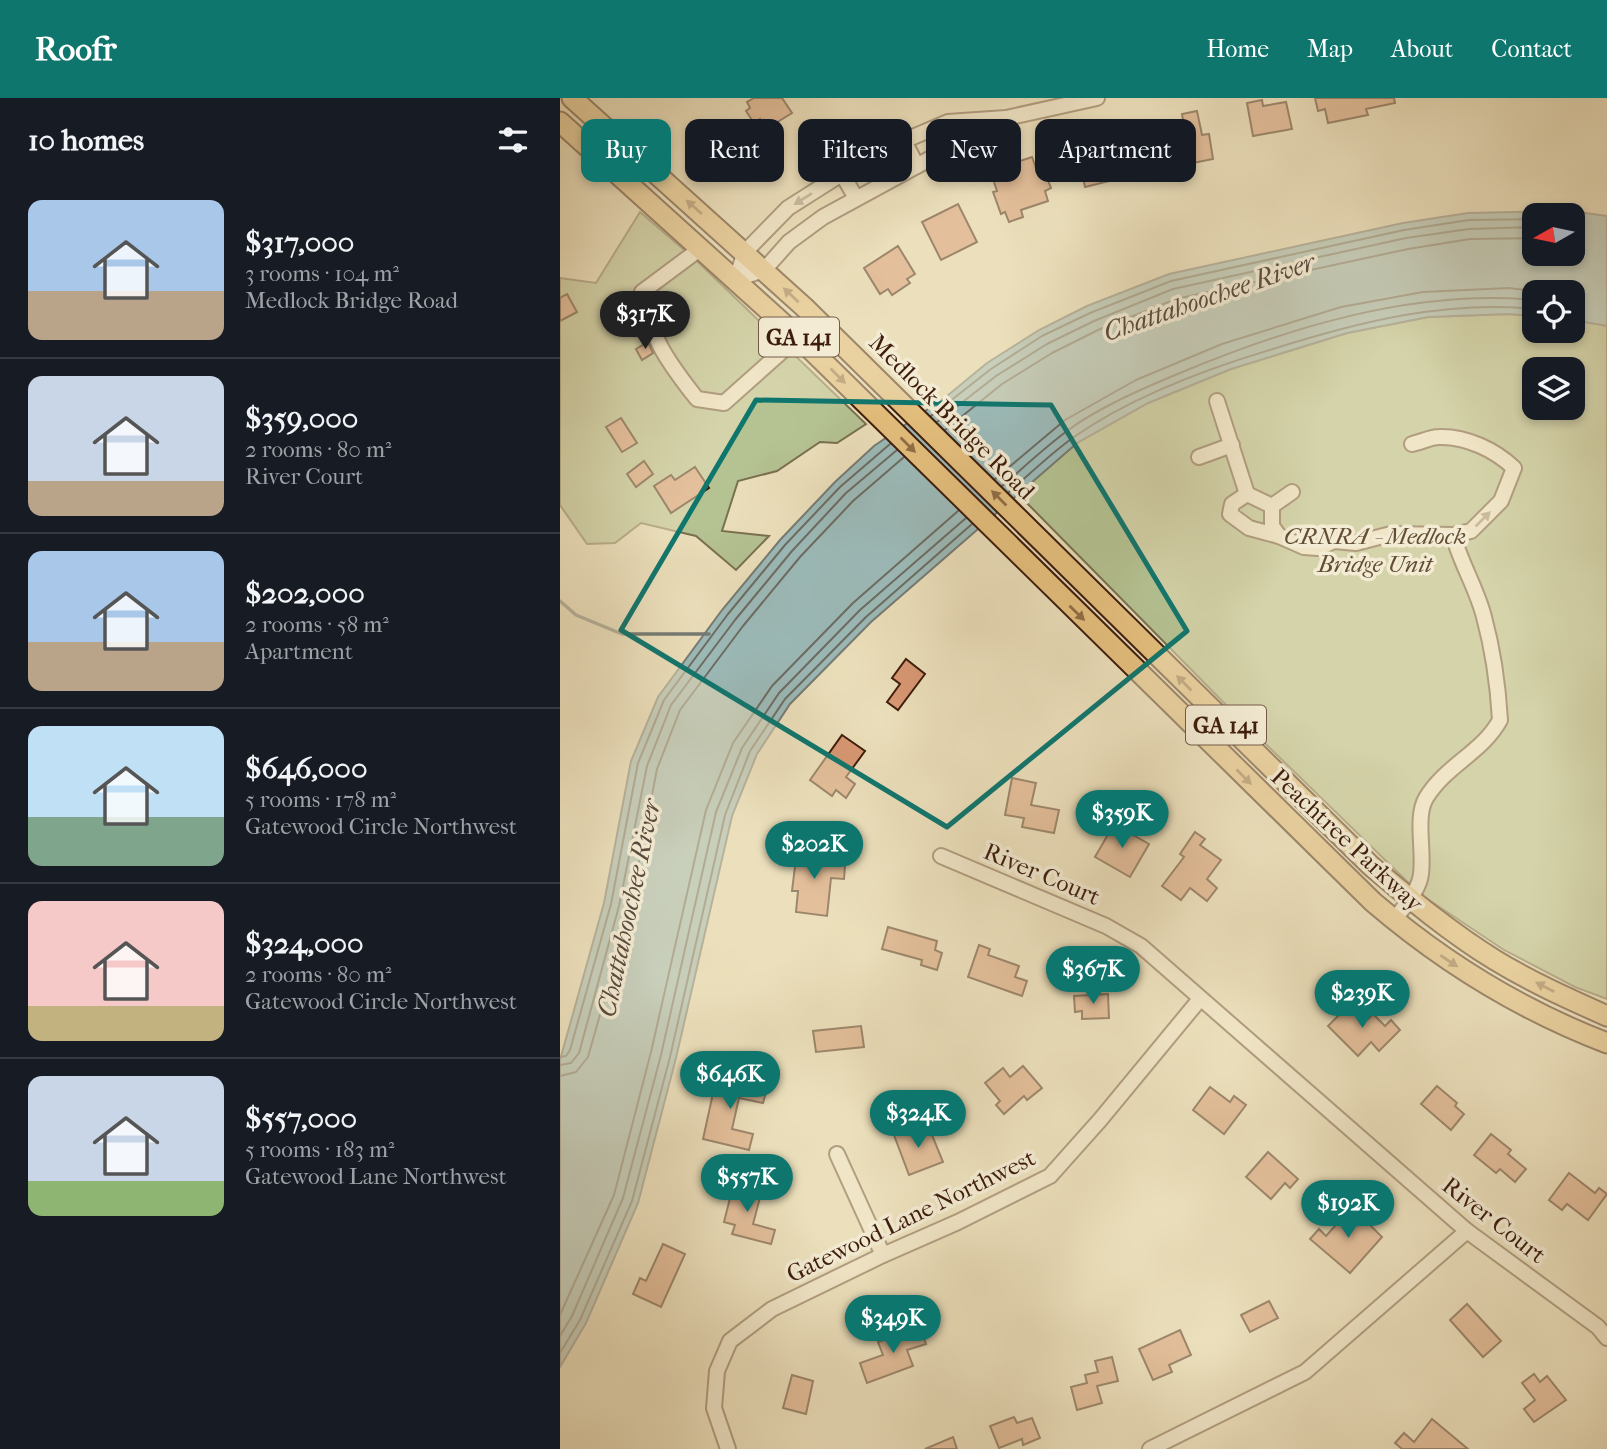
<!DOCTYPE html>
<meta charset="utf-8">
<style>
:root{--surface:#171b24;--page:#20242c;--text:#f1f3f6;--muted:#9ea1a6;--line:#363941;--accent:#0f766e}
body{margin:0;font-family:"IM FELL French Canon",serif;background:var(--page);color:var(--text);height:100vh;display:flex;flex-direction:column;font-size:26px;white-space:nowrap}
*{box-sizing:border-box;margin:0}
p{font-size:23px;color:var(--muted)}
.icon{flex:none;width:38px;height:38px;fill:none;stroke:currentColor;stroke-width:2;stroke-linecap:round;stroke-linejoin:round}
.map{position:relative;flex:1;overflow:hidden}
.details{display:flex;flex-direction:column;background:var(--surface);width:560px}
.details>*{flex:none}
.guide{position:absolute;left:21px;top:21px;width:665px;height:63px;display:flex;gap:14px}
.needle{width:46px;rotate:261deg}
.fabs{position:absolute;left:962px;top:105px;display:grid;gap:14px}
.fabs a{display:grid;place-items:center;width:63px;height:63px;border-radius:14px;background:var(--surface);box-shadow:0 4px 10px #0003;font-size:35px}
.price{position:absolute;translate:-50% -60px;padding:0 16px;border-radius:24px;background:var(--accent);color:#fff;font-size:23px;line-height:46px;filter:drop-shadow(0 2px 4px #0008)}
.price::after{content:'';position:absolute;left:50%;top:42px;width:21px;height:16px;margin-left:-10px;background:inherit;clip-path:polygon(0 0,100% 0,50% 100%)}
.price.on{background:#222;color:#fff}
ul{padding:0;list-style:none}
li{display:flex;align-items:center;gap:21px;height:175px;padding:0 28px}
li+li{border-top:2px solid var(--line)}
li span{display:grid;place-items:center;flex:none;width:196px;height:140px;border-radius:14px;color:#555}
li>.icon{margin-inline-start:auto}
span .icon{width:84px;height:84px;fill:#fffc;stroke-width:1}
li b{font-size:30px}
h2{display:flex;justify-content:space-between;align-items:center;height:84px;padding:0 28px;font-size:30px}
.chip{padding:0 24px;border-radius:14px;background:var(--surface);box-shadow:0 4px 10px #0003;font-size:24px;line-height:63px}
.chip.on{background:var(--accent);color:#fff}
header{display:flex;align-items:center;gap:42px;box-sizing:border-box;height:98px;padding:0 35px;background:var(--accent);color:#fff}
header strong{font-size:33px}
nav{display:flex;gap:38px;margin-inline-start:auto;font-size:24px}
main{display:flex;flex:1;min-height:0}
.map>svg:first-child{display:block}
.green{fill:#b5c393;stroke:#797050;stroke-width:2;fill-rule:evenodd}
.water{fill:#9cbbba;stroke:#767b74;stroke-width:2;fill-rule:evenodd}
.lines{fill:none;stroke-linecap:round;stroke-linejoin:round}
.shore{stroke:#6c6c63;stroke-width:2}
.stream{stroke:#767b74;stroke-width:3.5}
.building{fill:#d89873;stroke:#3d1c0c;stroke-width:2}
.minor-casing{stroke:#694d38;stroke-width:18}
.highway-casing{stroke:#3d1c0c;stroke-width:23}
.minor{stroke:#f3ebd3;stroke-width:14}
.highway{stroke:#e6c07e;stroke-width:19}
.oneway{fill:#a18e79}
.oneway2{fill:#926e45}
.marked{fill:none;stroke:#0f766e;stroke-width:5;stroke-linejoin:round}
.labels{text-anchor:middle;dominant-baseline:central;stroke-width:7;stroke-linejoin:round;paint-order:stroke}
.shield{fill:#f3ebd3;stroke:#745a48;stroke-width:2}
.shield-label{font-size:23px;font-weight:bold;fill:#3d1c0c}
.street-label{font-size:24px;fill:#3d1c0c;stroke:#f3ebd3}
.park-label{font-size:24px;font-style:italic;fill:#614e34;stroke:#f3ebd3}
.water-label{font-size:26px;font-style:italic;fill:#5a4c40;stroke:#f3ebd3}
</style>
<header>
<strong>Roofr</strong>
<nav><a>Home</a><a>Map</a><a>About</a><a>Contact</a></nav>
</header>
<main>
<section class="details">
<h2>10 homes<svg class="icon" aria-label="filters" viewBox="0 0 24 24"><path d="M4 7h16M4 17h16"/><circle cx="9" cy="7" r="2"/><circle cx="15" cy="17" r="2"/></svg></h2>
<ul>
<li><span style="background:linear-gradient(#a9c7e8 65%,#b9a48a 0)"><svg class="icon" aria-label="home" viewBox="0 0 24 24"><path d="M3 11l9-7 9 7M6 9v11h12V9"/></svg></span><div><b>$317,000</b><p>3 rooms · 104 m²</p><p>Medlock Bridge Road</p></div></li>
<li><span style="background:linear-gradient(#c9d6e8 75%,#b9a48a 0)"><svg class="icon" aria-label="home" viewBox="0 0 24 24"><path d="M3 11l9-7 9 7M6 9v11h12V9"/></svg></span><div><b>$359,000</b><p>2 rooms · 80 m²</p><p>River Court</p></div></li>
<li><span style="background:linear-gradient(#a9c7e8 65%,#b9a48a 0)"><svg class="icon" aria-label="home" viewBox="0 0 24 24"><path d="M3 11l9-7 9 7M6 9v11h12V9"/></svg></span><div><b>$202,000</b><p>2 rooms · 58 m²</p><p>Apartment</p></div></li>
<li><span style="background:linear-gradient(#bfe0f5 65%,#7fa58c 0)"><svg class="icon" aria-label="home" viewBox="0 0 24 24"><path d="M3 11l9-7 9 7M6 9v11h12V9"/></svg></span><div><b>$646,000</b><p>5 rooms · 178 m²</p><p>Gatewood Circle Northwest</p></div></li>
<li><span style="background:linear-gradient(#f6c9c9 75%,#c2b280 0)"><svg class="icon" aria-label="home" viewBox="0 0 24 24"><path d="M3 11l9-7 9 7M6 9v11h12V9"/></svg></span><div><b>$324,000</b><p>2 rooms · 80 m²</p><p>Gatewood Circle Northwest</p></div></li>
<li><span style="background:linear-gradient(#c9d6e8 75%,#8fb573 0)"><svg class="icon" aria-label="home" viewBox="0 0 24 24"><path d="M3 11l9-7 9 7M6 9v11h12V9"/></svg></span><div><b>$557,000</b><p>5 rooms · 183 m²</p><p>Gatewood Lane Northwest</p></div></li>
</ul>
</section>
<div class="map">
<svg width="1047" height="1351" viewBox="0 0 1047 1351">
<rect width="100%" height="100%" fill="#ece0bc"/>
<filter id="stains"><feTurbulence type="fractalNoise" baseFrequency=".00286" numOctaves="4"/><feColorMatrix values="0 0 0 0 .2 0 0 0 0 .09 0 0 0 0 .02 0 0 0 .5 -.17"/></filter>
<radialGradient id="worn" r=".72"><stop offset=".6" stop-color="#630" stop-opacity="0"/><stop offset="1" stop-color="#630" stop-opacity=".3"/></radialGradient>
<g class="green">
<polygon points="80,114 138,164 306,326 277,345 260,344 217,373 178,383 162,433 209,438 176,472 136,438 81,425 55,445 27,446 0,407 0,180 36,185"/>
<path d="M947,216L975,218V233H1013V222L1036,224L1047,228V901L1015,889L944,852L860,796L678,619L458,396L517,345L588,305L671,271L787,235L868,219ZM975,271H1013V310H975Z"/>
</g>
<path class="water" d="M1011,113L1047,118V228L1013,222V194H975V218L947,216L868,219L787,235L671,271L588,305L517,345L311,524L230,606L197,656L172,718L116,960L78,1105L26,1225L0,1269V962L44,805L71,663L98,599L162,512L220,442L275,384L314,348L387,298L427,265L479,232L527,208L609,176L843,125L908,115ZM975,117H1013V156H975Z"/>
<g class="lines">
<g class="shore">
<polyline points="371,318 431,271 482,238 530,215 611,183 844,132 909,122 975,121"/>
<polyline points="377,324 436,278 487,246 534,223 613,191 846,140 909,131 975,129"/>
<polyline points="385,332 442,286 492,255 538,232 616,201 848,151 910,141 975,140"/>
<polyline points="435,381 505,322 576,282 662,246 781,209 863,194 948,190 984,194"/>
<path d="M442,388C463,370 484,350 507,333C537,310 584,290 620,275C730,229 854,191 975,202"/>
<path d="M448,395C470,376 491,355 514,339C571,299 646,271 713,251C798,224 885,202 975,211"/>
<polyline points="0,959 6,958 10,952 51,806 78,665 104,602 168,516 225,447 280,389 330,346"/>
<polyline points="0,967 11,965 19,955 59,808 87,668 111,607 175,522 232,453 286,395 337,352"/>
<polyline points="0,978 16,974 28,959 70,811 97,671 120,612 183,528 240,459 293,403 344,359"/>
<polyline points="0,1217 54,1097 91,954 146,712 173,645 212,588 293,505 398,413"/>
<polyline points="0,1238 12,1218 63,1100 101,957 156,714 182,650 219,595 300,512 406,420"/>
<polyline points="0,1255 20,1222 72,1103 110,959 165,717 190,653 225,601 306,519 412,426"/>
</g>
<polyline class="stream" points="0,503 16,517 62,536 149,536"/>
</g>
<g class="building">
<polygon points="194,0 222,0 232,15 206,31 200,21 194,25 186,13 190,10 187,4"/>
<polygon points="755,0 834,0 835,5 806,11 808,17 768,25 765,11 758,13"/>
<polygon points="702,2 703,8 726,4 732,31 693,38 687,5"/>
<polygon points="637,13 642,37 649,36 653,61 603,71 602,64 555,73 557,81 525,89 517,51 541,47 540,43 570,37 573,50 598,45 597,41 602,40 601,32 624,28 622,16"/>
<polygon points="472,59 479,78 485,75 491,90 485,93 488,103 461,112 463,119 449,124 445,114 441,116 433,94 437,93 433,81 460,72 457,64"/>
<polygon points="398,106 417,144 381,162 362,124"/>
<polygon points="338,148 355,176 347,181 350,185 332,197 328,191 320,196 304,170"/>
<polygon points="7,196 17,214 0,223 0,200"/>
<polygon points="88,244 93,255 82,262 76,251"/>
<polygon points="61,320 77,345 62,354 46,329"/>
<polygon points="84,363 93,376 76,389 67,376"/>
<polygon points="135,369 149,390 111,415 94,388 111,377 115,382"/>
<polygon points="346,561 365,576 338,612 327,604 340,586 332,580"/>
<polygon points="282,637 305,653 286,679 295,686 286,700 276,692 272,698 250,682"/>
<polygon points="452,680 476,685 471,707 499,712 494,735 462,729 464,720 445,717"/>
<polygon points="554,726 589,746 570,779 535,759"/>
<polygon points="635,734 645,741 640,747 661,762 647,781 657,790 647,803 630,790 621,802 602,788 624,759 620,756"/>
<polygon points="233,750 261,753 259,763 285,767 284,781 271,780 267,818 236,814 238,793 232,793 236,760 232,760"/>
<polygon points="328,829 377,843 375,852 382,855 377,872 361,867 362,862 322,851"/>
<polygon points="419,847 430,851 428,857 459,868 455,879 467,883 462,898 408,879"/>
<polygon points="548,896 549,920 522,921 522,913 515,914 514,898"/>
<polygon points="791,905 808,921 813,916 825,928 831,922 840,932 819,953 811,944 798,958 768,928"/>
<polygon points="301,928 304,949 256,954 253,933"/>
<polygon points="463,968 482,990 467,1002 464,998 444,1016 436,1007 440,1003 425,985 443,970 450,979"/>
<polygon points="157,977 198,986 196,992 206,994 203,1005 179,1000 172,1031 193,1036 189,1052 143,1041"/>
<polygon points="877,988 897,1005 895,1008 904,1016 891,1032 861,1006"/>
<polygon points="650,989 670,1004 674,998 686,1007 664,1036 633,1012"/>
<polygon points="358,1027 361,1036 370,1032 383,1064 349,1077 334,1037"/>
<polygon points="931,1036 951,1052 948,1056 966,1071 955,1084 940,1071 936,1075 914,1057"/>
<polygon points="708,1054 738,1081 730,1090 725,1085 711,1101 686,1079"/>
<polygon points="1009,1075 1035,1095 1039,1090 1047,1096 1028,1122 1007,1106 1002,1112 989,1102"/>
<polygon points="174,1084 202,1092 193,1126 215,1132 211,1146 172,1136 175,1127 164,1124"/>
<polygon points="792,1109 822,1139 790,1175 750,1141 759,1131 766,1138"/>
<polygon points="103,1146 125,1156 101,1209 73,1196 80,1180 86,1183"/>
<polygon points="709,1203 718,1220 690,1234 681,1217"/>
<polygon points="907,1206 941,1243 923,1259 890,1222"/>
<polygon points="360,1229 366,1246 347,1252 353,1268 307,1285 300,1265 323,1257 318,1244"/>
<polygon points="620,1232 631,1257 609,1267 612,1274 593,1282 579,1251"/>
<polygon points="552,1259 558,1283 537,1288 542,1305 517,1312 511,1289 527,1285 525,1277 538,1274 535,1263"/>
<polygon points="974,1276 980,1284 987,1278 1006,1302 974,1324 964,1311 975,1302 962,1285"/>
<polygon points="232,1277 253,1283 246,1316 223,1310"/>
<polygon points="454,1319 457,1325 472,1320 480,1340 463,1347 462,1341 439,1350 430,1328"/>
<polygon points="872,1321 908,1351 842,1351 835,1345 844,1335 854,1344"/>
<polygon points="393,1339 397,1351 365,1351"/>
</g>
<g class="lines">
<defs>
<g id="minor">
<polyline points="344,43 357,68"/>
<polyline points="282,76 296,100"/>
<path d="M141,150L82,194C89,238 110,267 137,301L164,305L238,239"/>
<polyline points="176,181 185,154 228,110 313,56 388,24 446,20 537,0"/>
<polyline points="176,181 204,172 229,144 263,119 441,22"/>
<polyline points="657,303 687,396"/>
<polyline points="639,359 672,347"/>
<path d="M712,408L687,396L672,406L670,416L689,430L719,438L744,449L758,450L774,443L796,445L831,436L893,437L911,433L941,403L954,370C935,352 906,338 879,339C871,339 861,344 852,346"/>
<polyline points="719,438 712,428 712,408 732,394"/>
<polyline points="381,758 546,828 581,848 907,1133 1038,1229 1047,1240"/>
<path d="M834,822C843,810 856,796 860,781C866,760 854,720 866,700C886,667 922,655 940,622C938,588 933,552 924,519C917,491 901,466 893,437"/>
<polyline points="277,1056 323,1157"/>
<polyline points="168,1351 154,1310 157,1273 170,1243 212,1211 323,1157 398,1124 490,1078 540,1022 640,901"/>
<polyline points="590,1351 745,1274 907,1133"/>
</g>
<g id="highway">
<path d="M12,0L244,209L810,767C850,801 891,835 935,862C971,884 1009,901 1047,918"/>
<path d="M0,24L238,239L813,804C883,864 961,912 1047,945"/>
</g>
</defs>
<use href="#minor" class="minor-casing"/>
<use href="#highway" class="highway-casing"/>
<use href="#minor" class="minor"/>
<use href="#highway" class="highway"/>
</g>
<defs><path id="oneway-solid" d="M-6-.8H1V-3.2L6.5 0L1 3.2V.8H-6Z" transform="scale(1.75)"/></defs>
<g class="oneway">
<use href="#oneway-solid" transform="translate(243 101) rotate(148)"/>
<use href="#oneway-solid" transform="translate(923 421) rotate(-45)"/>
</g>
<g class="oneway2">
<use href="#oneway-solid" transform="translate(134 109) rotate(-138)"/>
<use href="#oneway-solid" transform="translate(231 197) rotate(-137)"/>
<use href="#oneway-solid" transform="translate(278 278) rotate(45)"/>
<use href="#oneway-solid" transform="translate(348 347) rotate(45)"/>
<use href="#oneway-solid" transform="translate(439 400) rotate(-135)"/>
<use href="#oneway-solid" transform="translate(517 515) rotate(44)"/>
<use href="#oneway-solid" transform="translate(624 585) rotate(-135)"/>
<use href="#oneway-solid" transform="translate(684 679) rotate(45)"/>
<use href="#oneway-solid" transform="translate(889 863) rotate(34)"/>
<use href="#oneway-solid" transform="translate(985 889) rotate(-153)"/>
</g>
<path d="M0 0H1047V1351H0ZM196,302L491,307L627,533L387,729L61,532Z" fill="#ece0bc" fill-opacity=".55" fill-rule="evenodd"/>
<path class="marked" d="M196,302L491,307L627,533L387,729L61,532Z"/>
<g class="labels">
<g class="shield">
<rect x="199" y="219.5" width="80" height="39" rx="5"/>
<rect x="626" y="607.5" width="80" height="39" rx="5"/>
</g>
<g class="shield-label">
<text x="239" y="239">GA 141</text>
<text x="666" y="627">GA 141</text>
</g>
<g class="street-label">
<text transform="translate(392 319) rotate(45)">Medlock Bridge Road</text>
<text transform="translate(787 742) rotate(43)">Peachtree Parkway</text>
<text transform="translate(482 776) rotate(23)">River Court</text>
<text transform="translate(351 1118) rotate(-26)">Gatewood Lane Northwest</text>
<text transform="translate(934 1122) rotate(38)">River Court</text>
</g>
<g class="park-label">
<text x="815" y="438">CRNRA - Medlock<tspan x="815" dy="28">Bridge Unit</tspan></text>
</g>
<g class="water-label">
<text transform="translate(649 199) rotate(-19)">Chattahoochee River</text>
<text transform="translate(69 810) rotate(-78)">Chattahoochee River</text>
</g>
</g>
<rect width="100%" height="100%" filter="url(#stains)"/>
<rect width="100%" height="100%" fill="url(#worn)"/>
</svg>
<div class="fabs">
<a><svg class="needle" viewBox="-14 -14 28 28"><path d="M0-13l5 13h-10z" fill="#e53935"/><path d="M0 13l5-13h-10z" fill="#9ea1a6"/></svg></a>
<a><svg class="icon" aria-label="locate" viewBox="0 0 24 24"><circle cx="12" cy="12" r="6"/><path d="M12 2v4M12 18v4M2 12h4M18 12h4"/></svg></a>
<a><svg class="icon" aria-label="layers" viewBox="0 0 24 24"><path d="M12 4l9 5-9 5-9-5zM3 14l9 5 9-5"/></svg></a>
</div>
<b class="price on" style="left:85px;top:253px">$317K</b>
<b class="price" style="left:562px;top:752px">$359K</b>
<b class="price" style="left:254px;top:783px">$202K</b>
<b class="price" style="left:533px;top:908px">$367K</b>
<b class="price" style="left:802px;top:932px">$239K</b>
<b class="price" style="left:170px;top:1013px">$646K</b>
<b class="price" style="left:358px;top:1052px">$324K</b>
<b class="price" style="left:187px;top:1116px">$557K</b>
<b class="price" style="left:788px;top:1142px">$192K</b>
<b class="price" style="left:333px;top:1257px">$349K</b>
<div class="guide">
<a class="chip on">Buy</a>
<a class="chip">Rent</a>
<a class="chip">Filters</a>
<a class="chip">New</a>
<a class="chip">Apartment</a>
</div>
</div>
</main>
